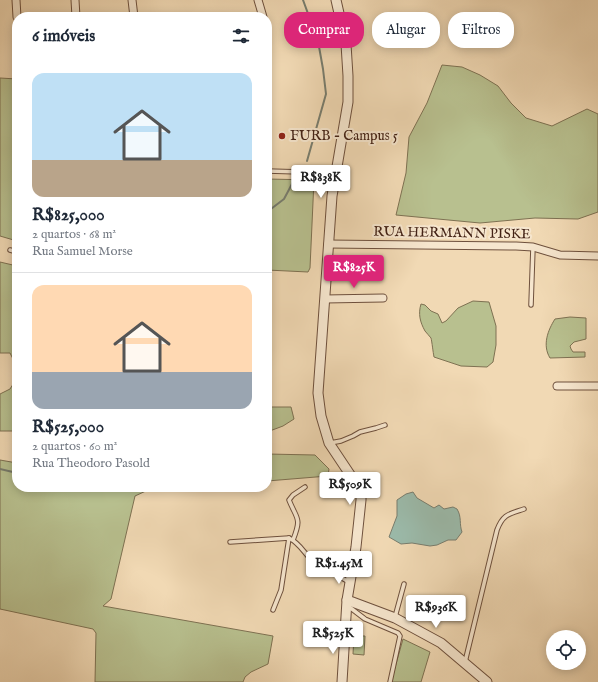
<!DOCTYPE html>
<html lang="pt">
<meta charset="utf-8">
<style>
:root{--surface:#fff;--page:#f2f2f3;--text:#1f2937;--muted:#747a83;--line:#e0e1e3;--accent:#db2777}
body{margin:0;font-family:"IM FELL English",serif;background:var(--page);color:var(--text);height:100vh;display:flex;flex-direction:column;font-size:15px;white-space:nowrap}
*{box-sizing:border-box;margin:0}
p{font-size:13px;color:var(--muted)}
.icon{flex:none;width:22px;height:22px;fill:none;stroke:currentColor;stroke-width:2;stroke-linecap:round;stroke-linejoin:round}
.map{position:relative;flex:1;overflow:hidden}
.side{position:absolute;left:12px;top:12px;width:260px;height:480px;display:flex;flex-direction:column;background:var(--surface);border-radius:16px;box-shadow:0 2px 10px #0003}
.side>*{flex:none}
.guide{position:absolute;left:284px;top:12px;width:254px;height:36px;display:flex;gap:8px}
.fabs{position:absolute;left:546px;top:630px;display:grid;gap:8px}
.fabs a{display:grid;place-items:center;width:40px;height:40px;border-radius:50%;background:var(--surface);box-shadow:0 2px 10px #0003;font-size:20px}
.price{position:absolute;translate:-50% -34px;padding:0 9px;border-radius:4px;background:#fff;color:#222;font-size:13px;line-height:26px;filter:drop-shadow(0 1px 2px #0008)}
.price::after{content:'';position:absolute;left:50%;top:24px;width:12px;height:9px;margin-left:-6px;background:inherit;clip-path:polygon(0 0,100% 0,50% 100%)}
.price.selected{background:var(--accent);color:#fff}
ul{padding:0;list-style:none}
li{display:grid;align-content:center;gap:8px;height:212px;padding:0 20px}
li+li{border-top:1px solid var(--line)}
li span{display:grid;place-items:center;height:124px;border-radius:12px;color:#555}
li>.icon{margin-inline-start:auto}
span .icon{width:72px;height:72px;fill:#fffc;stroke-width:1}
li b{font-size:17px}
h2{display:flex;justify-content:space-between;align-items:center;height:48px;padding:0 20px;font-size:17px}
.pill{padding:0 14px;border-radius:16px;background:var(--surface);box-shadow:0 2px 10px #0003;font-size:14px;line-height:36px}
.pill.selected{background:var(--accent);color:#fff}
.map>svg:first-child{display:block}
.green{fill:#b8c08f;stroke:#7e7152}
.water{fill:#9bbaaa;stroke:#787d6e}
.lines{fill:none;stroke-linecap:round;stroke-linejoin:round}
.stream{stroke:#787d6e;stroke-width:2}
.service-casing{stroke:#6e503d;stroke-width:5.5}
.minor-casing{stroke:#6e503d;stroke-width:9}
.tertiary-casing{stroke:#6e503d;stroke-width:11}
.service{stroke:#f6e6ce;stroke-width:3.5}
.minor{stroke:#f6e6ce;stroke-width:7}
.tertiary{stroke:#f6e6ce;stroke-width:9}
.poi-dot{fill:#8f2418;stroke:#f6e6ce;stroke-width:1.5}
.labels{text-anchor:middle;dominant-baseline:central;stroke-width:4;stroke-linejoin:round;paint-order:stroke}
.poi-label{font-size:14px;fill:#432215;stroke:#f6e6ce;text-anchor:start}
.street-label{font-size:14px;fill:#432215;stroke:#f6e6ce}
</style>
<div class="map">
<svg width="598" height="682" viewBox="0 0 598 682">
<rect width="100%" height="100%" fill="#f1d9b4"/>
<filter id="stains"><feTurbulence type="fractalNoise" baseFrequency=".005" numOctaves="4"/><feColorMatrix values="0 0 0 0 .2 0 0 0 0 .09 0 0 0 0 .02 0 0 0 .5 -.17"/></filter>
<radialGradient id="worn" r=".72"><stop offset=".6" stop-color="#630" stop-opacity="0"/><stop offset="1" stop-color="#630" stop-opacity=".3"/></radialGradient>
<g class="green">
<polygon points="442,65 462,67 480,75 498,86 511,103 526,118 552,126 587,109 598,114 598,212 578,219 535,218 480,223 396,215 406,173 409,137 427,103"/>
<polygon points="0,78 17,79 17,241 0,236"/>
<polygon points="267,179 314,180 310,268 308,272 267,270"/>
<polygon points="0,262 17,266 17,367 10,353 0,353"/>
<path d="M473,301L489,302L496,326V345L493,362L487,367L461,366L434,357C433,352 432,342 431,338C429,336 427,333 425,331C420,322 418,314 421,304L425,305L431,311L438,314L442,323L446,321L458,308Z"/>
<path d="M570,317L586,318V339L574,342L570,346L571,349L573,352H585V357L550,358C542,345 548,330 555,319Z"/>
<polygon points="17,378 17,431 0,431 0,394 10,389"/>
<polygon points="267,407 291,407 294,419 283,426 267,432"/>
<polygon points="267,454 315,455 329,469 328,476 267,481"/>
<polygon points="0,460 17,463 17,487 183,487 148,490 135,496 111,599 103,606 273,636 268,664 251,672 245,677 243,682 95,682 96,633 93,629 0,609"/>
<polygon points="354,636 365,636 364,655 353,654"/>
<polygon points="403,639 430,652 421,682 391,682"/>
</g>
<path class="water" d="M413,492L417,498L434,508L439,505L444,509L453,507L457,509C462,517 459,524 462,532L456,540H448L437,545L430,546L412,543L401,544L389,537L397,516V500L406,494Z"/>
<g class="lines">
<g class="stream">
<polyline points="303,0 318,41 323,69 326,94 307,161"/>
<polyline points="267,212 284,199 293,182"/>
<polyline points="0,469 17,473"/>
</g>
<defs>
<g id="service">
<polyline points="267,171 335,173"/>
<polyline points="10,250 17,252"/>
<polyline points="531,305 533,247"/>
<polyline points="330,443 341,441 353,436 360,432 376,428 385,425"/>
<path d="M293,540C302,517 297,520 289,500L293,495L305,487"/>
<path d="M230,542L289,538C301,544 304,554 314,562L349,582"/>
<polyline points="348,606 365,619 398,633 400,636 390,682"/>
<polyline points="273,610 281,590 289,538"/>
<polyline points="395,617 404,584"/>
<path d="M465,662L497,530C503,514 509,514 524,509"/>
</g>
<g id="minor">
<polyline points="16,0 17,17"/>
<polyline points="75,0 76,17"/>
<polyline points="132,0 134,17"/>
<polyline points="258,0 263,17"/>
<polyline points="328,244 516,246 533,247 560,255 598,256"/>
<polyline points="325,299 383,298"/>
<polyline points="557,386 598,386"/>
</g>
<g id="tertiary">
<polyline points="336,0 346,44 348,76 348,102 332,196 318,393 321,416 329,443 361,491 361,500 356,547 347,600 342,682"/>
<polyline points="347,600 395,618 441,643 487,682"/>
</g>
</defs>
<use href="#service" class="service-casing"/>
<use href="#minor" class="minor-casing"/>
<use href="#tertiary" class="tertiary-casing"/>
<use href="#service" class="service"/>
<use href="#minor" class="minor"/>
<use href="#tertiary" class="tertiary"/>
</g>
<circle class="poi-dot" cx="282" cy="136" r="4"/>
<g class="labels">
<g class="poi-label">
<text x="290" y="136">FURB - Campus 5</text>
</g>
<g class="street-label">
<text transform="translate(452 233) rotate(1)">RUA HERMANN PISKE</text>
</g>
</g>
<rect width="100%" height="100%" filter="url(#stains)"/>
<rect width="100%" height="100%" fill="url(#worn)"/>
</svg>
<div class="fabs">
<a><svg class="icon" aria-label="locate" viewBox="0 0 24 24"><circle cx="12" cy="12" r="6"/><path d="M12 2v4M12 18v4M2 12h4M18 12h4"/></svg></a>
</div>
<b class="price" style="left:321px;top:199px">R$838K</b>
<b class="price selected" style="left:354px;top:289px">R$825K</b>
<b class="price" style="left:350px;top:506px">R$509K</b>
<b class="price" style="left:339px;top:585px">R$1.45M</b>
<b class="price" style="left:436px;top:629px">R$936K</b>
<b class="price" style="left:333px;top:655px">R$525K</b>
<div class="guide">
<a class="pill selected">Comprar</a>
<a class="pill">Alugar</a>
<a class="pill">Filtros</a>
</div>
<section class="side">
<h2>6 imóveis<svg class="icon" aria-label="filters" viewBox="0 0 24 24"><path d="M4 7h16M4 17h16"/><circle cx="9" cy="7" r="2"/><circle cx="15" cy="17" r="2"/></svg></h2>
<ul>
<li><span style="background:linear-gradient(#bfe0f5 70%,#b9a48a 0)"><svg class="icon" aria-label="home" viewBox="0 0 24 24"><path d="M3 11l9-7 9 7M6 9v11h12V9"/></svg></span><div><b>R$825,000</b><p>2 quartos · 68 m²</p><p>Rua Samuel Morse</p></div></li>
<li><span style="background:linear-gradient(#ffd9b3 70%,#9aa5b1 0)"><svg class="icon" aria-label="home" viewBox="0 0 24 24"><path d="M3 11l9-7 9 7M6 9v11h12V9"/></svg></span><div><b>R$525,000</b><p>2 quartos · 60 m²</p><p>Rua Theodoro Pasold</p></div></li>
</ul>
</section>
</div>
